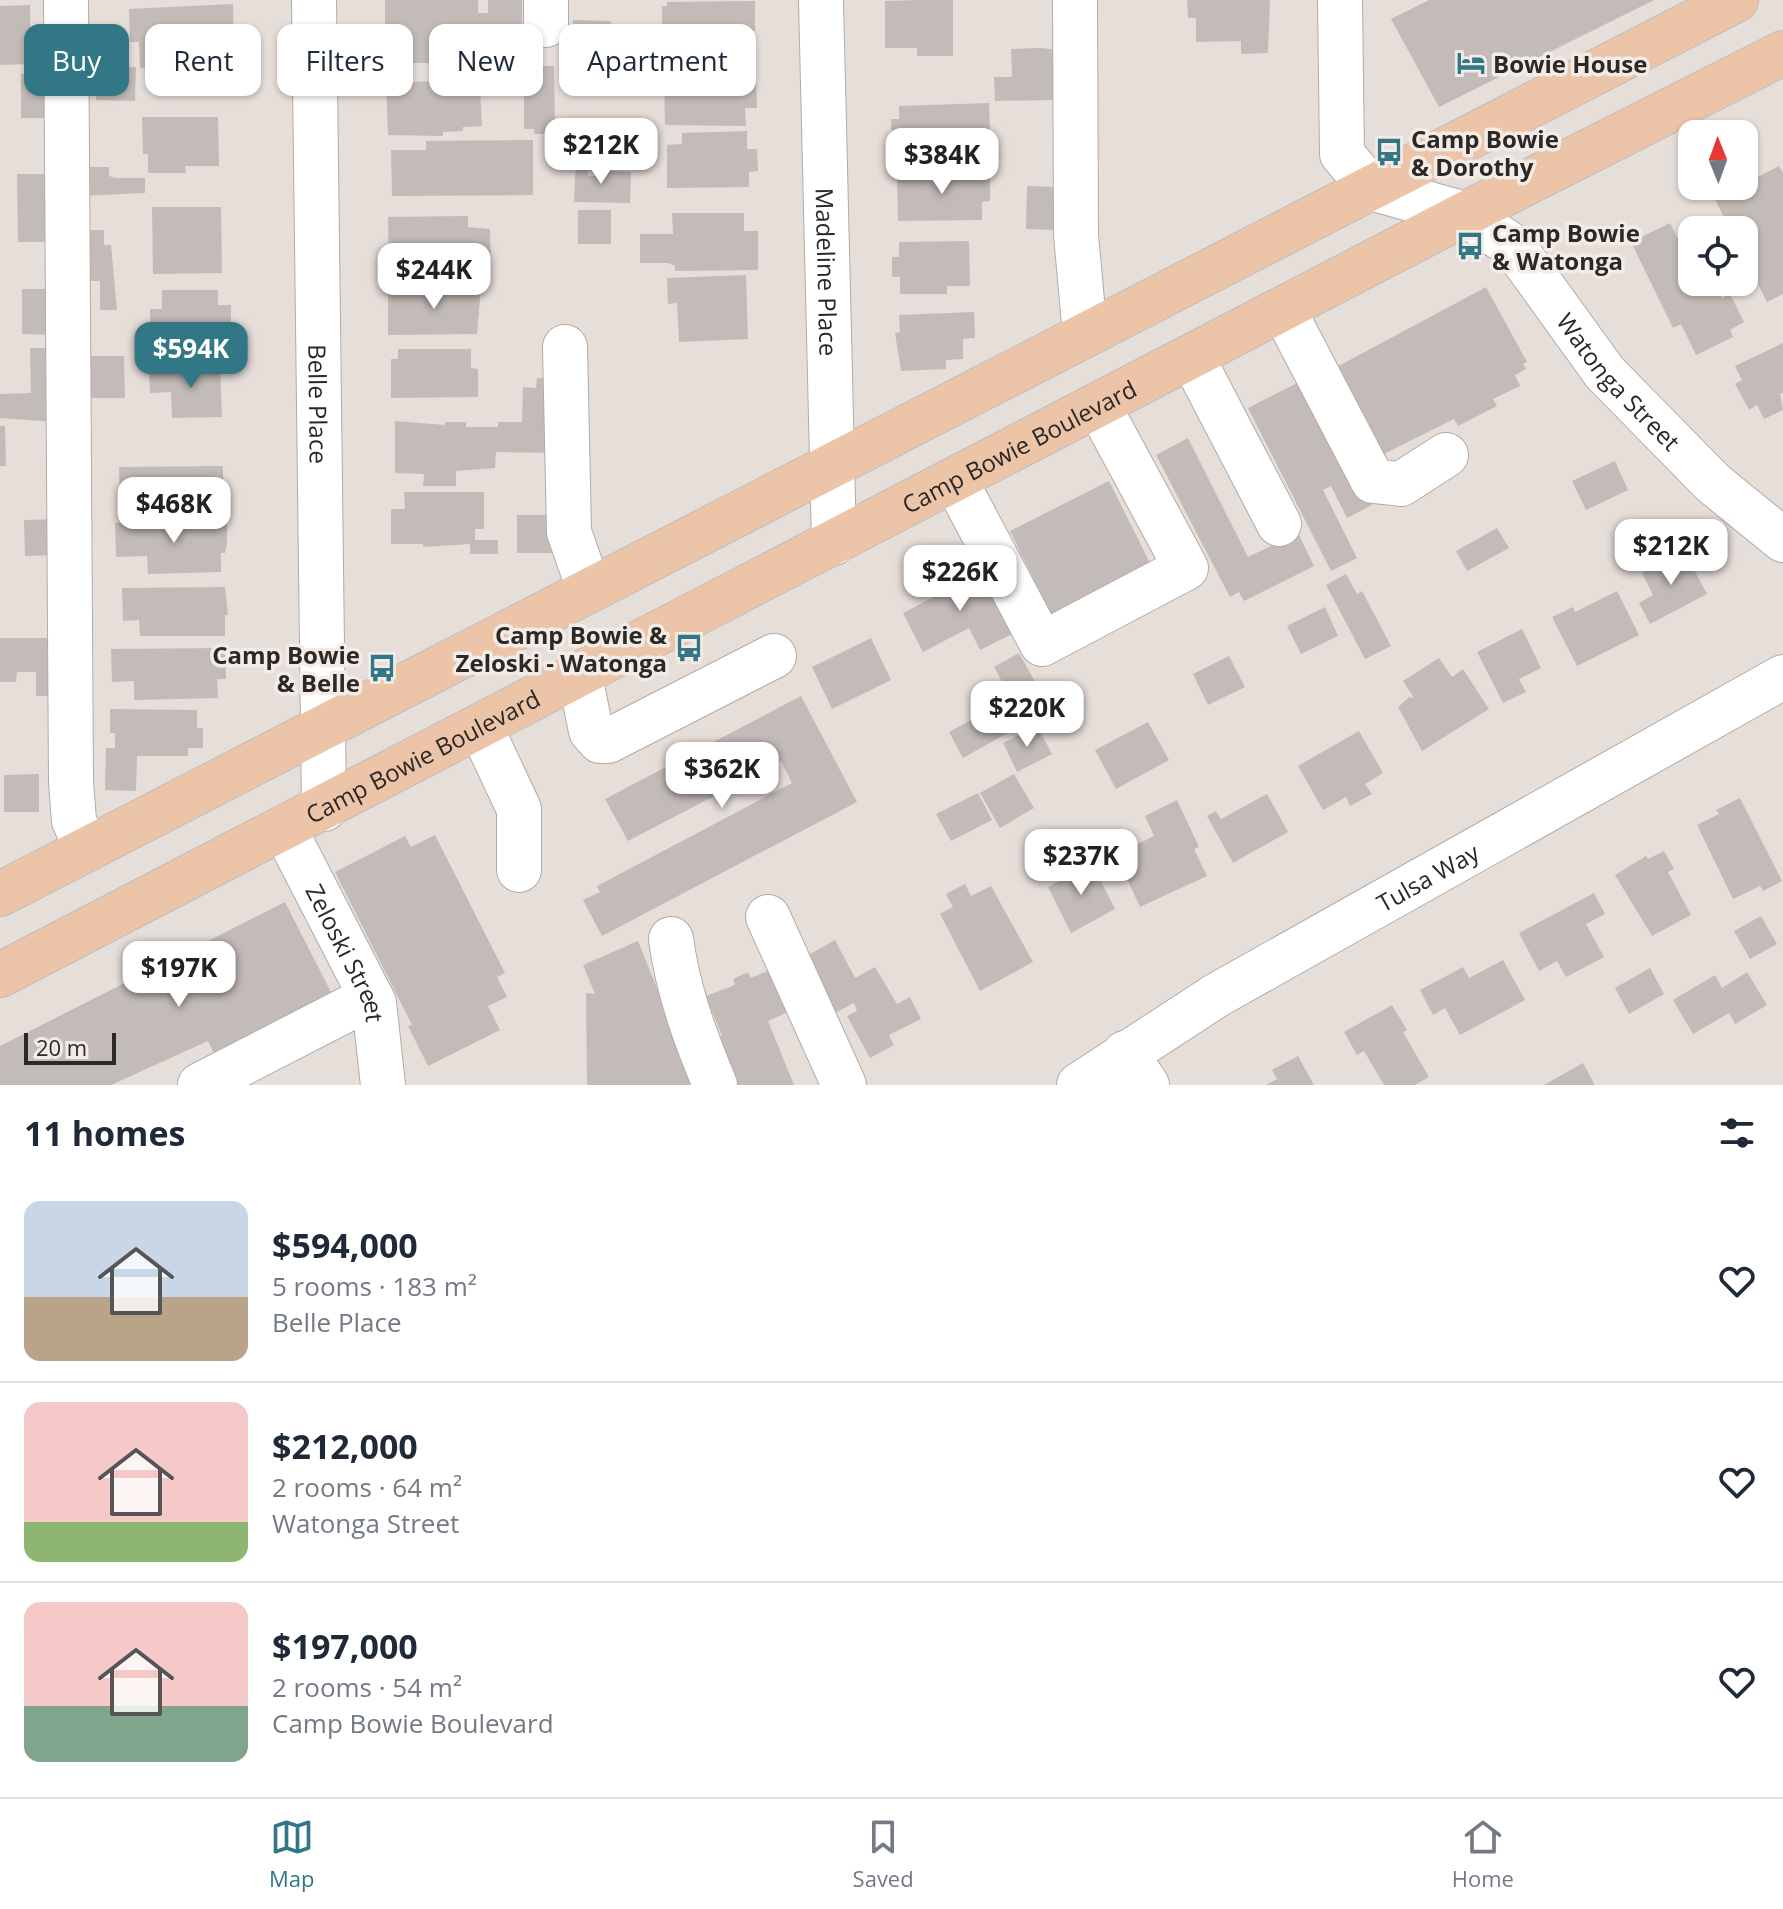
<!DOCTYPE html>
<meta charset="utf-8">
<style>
:root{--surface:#fff;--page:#f6f6f7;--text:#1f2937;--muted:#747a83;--line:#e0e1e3;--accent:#327786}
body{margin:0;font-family:"Open Sans",sans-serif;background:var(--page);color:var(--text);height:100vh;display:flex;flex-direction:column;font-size:30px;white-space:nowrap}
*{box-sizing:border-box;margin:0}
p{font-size:26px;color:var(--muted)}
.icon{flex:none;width:44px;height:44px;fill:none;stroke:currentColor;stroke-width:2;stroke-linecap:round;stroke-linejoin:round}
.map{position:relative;height:1085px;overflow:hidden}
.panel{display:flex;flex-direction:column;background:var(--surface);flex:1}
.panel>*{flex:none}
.guide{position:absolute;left:24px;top:24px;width:800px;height:72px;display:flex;gap:16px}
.needle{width:52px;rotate:359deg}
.buttons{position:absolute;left:1678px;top:120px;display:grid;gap:16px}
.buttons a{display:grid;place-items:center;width:80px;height:80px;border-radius:16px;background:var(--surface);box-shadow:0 2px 6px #0004;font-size:40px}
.scale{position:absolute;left:24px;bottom:20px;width:92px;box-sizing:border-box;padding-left:8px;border:4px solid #2b2826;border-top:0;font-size:22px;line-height:28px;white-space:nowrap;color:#2b2826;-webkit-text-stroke:6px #f3ebe6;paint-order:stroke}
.price{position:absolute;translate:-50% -68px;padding:0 18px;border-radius:16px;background:#fff;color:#222;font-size:26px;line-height:52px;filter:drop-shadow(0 2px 4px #0008)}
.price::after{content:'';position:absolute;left:50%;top:48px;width:24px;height:18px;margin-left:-12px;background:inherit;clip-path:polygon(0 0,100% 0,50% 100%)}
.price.selected{background:var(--accent);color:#fff}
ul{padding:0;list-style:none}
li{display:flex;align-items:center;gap:24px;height:200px;padding:0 24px}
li+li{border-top:2px solid var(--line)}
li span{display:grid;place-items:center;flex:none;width:224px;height:160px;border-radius:16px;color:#555}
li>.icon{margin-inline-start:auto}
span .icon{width:96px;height:96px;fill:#fffc;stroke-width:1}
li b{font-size:34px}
h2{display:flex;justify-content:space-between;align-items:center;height:96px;padding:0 24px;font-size:34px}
.pill{padding:0 28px;border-radius:16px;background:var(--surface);box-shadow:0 2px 6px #0004;font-size:28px;line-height:72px}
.pill.selected{background:var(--accent);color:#fff}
.dock{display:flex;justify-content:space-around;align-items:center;height:112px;border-top:2px solid var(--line);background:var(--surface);font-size:22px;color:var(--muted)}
.dock a{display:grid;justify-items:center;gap:4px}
.dock .selected{color:var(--accent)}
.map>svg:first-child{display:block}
.building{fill:#c3bbb7}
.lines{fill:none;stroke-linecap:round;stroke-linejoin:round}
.minor-casing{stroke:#b2aba6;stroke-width:46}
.major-casing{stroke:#bfbebe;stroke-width:46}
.minor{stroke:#fff;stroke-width:44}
.major{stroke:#ecc4a8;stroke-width:44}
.labels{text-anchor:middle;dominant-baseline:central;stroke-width:7;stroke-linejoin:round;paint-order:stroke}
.poi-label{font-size:24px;font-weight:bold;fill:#2b2826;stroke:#f3ebe6;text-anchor:start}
.street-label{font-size:24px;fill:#2b2826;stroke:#f3ebe6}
</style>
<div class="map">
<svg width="1783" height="1085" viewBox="0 0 1783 1085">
<rect width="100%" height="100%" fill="#e6ded9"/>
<g class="building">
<polygon points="385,0 478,0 478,13 488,13 488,0 522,0 522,64 490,63 489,49 477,49 477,63 378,63 378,29 385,29"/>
<polygon points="920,0 953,0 953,56 917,56 917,48 885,48 885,1"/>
<polygon points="1187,0 1270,0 1268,53 1241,54 1241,41 1196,42 1196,18 1188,18"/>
<polygon points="1429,0 1654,0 1439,107 1391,19"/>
<polygon points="755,1 755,31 747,31 747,53 667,54 666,36 662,36 662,6 667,6 667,2"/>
<polygon points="233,4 234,58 217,59 217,67 140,68 139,42 130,42 129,9"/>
<polygon points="30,5 31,64 0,65 0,6"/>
<polygon points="573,20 611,21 610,64 572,63"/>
<polygon points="1041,48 1059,50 1054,100 995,101 994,77 1012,77 1011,49"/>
<polygon points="97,66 136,67 135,101 96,100"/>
<polygon points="524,66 554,66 555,134 534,134 534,129 524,129"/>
<polygon points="21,74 54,74 55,118 21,118"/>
<polygon points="701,74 701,80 717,82 756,78 757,108 745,108 746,126 665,125 664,76"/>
<polygon points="461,80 461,85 480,86 482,126 463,127 463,131 443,132 443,136 388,135 386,83"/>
<polygon points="989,103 990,130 982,130 983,148 907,150 907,146 892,146 891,119 899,119 899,106"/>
<polygon points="142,117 218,117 219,166 185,166 186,173 148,173 148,154 143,154"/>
<polygon points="747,131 747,149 757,149 758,171 749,172 749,187 667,188 667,145 682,144 682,133"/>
<polygon points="533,140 533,195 392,196 391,150 426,150 426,141"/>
<polygon points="576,159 588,160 588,176 599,176 599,171 631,172 630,203 574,202"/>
<polygon points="1779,166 1783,173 1783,294 1767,302 1744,257 1744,230 1730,230 1715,199"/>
<polygon points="82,167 109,167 109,176 116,178 145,178 145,193 81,196"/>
<polygon points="990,172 990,201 982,202 982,220 898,221 897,173"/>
<polygon points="17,174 57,174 57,242 18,242"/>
<polygon points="1027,186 1057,187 1057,230 1026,229"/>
<polygon points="152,207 221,207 222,273 153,274"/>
<rect x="578" y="210" width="33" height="34"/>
<polygon points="672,213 744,213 744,231 758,231 758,270 675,271 675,266 668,263 640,263 640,234 673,234"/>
<polygon points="468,216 468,227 490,229 491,264 483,265 483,274 389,275 388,217"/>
<polygon points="1670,223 1692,267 1692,282 1714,282 1722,298 1730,294 1744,322 1730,330 1733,337 1696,355 1681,324 1673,328 1631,242"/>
<polygon points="78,230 104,230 104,245 111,245 117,310 100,310 100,281 79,281"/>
<polygon points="969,241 970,286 947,286 947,294 900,294 900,277 892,277 892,257 899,257 899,242"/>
<polygon points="746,275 748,339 679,342 677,303 668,304 667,278"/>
<polygon points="1486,287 1527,362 1523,364 1526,369 1515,375 1520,386 1493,399 1497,406 1458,426 1454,419 1378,457 1333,369"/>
<polygon points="481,288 477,334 388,335 388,289"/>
<polygon points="22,289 54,289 54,335 22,334"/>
<polygon points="162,290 218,290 218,305 231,305 231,340 174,344 173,339 150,339 150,309 162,309"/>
<polygon points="974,312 975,338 963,339 963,359 946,360 946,369 901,371 895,333 900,332 899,315"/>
<polygon points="1783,343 1783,393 1780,394 1783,410 1764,419 1757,405 1749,410 1735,384 1742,380 1735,366"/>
<polygon points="30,348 56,348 56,422 0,418 0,394 31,393"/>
<polygon points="398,349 471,349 471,368 478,369 478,397 391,398 391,359 398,359"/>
<polygon points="91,356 124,356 125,398 91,398"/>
<polygon points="220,364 222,417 172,418 171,392 150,393 149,371 171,371 186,368 186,365"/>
<polygon points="537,378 557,379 556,453 496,452 495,468 456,471 456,486 423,486 424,474 395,473 395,421 445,425 445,422 466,422 466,427 498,427 498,422 522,422 523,387 536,388"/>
<polygon points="1307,378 1372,505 1347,518 1331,486 1323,490 1357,558 1331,571 1248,408"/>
<polygon points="0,426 5,426 6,466 0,466"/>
<polygon points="1188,438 1248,557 1298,533 1314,566 1244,601 1239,592 1230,597 1156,455"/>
<polygon points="1615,461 1628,490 1586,510 1572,481"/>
<polygon points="223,466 223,510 149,511 149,498 120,498 119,467"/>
<polygon points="1109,481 1150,563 1051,614 1010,531"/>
<polygon points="404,492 484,492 484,529 475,529 475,540 498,540 498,554 470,554 470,544 423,547 423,544 391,544 391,509 405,509"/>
<rect x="517" y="515" width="38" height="38"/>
<polygon points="56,519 57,555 25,556 24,520"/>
<polygon points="227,521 227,544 225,553 221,553 221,572 148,574 147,556 116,557 115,523"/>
<polygon points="1497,528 1509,548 1467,571 1456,551"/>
<polygon points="1684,551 1707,594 1650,624 1639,603 1653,595 1642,573"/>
<polygon points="978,565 1014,633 980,650 969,628 923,652 903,613 951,588 947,581"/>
<polygon points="1346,574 1357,594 1362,591 1391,646 1365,659 1326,585"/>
<polygon points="225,587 228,615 225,615 225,636 140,636 139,620 123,621 122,588"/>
<polygon points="1617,591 1639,635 1577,666 1552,617 1573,607 1575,612"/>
<polygon points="1325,607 1338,636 1301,654 1287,626"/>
<polygon points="1522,629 1541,668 1519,679 1526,692 1503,703 1477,652"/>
<polygon points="0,638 51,638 59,696 36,696 36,672 17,672 16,682 0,682"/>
<polygon points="871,638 891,680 832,709 812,667"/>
<polygon points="225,648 226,679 217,679 218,698 134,700 134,681 112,682 111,649"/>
<polygon points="1019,653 1050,709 963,758 949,732 1011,698 994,667"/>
<polygon points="1229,656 1245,687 1208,705 1193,674"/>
<polygon points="1439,658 1452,677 1463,669 1489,709 1422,751 1398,707 1409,697 1414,698 1403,681"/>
<polygon points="801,696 857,802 602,936 583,900 600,892 597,886 792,783 781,761 628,841 605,799"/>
<polygon points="110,709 197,710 197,728 203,728 203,748 188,748 188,756 137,756 136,791 105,790 106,748 115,748 115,733 110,733"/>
<polygon points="1148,722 1169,760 1116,789 1095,750"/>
<polygon points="1037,726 1052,754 1017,772 1003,743"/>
<polygon points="1359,731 1383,773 1365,784 1372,794 1350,806 1346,797 1323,810 1298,766"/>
<polygon points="39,774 39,812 4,812 4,775"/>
<polygon points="1014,774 1034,808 1000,828 980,793"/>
<polygon points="978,793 992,820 951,841 936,814"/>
<polygon points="1267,794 1288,832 1233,863 1207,816 1216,811 1221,819"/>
<polygon points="1740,798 1782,881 1763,891 1760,886 1733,899 1697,825 1719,814 1716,810"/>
<polygon points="1177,800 1199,847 1194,849 1207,876 1140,907 1116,855 1154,836 1145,816"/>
<polygon points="435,835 505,973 497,977 507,997 488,1006 500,1030 428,1066 408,1026 412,1025 335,872 405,836 411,847"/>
<polygon points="1664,851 1674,869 1668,872 1691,915 1652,936 1615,875 1646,856 1648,859"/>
<polygon points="1091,862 1115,909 1071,933 1048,887 1062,880 1059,873 1077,864 1079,869"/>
<polygon points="965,884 971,896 991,886 1033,962 980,991 940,914 953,907 946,894"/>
<polygon points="1594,893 1605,914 1586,924 1604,957 1566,977 1557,961 1539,971 1519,933"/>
<polygon points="285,902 336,1002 218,1062 208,1041 111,1085 0,1085 0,1046"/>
<polygon points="1761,916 1777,944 1750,959 1734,931"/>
<polygon points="835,940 855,978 875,967 897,1004 910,997 921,1019 889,1035 894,1045 870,1058 847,1016 857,1011 854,1003 835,1013 805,957"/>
<polygon points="638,941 696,1085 587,1085 586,993 595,994 583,965"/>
<polygon points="1503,960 1525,1000 1460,1035 1445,1008 1433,1015 1420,990 1463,967 1469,978"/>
<polygon points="780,966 797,1008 768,1021 794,1085 730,1085 711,1041 722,1036 706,996 735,985 733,979 748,972 751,978"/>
<polygon points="1650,968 1664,994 1629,1014 1615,988"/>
<polygon points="1747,972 1767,1005 1735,1024 1729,1013 1693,1034 1673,1000 1715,975 1722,988"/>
<polygon points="1392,1005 1407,1030 1403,1032 1429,1077 1415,1085 1384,1085 1364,1051 1357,1055 1344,1032"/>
<polygon points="1298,1056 1314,1085 1266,1085 1277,1079 1272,1070"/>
<polygon points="1583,1063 1595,1085 1544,1085"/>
</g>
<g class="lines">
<defs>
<g id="minor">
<polyline points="66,0 71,782 74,821 87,849"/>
<path id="s1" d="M314,0L324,809"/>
<path id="s2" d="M821,0L834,543"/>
<polyline points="1075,0 1076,235 1085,334"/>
<path id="s3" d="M1340,0L1342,154L1371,188L1465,214L1514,247L1605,373L1713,483L1783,540"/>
<polyline points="546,25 546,0"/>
<polyline points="1283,309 1373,481 1401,484 1446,455"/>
<polyline points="565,347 569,532 589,589"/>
<polyline points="1192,357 1279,524"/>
<polyline points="955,480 1042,644 1186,568 1098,405"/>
<polyline points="580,676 591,731 600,741 608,741 774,656"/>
<polyline points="481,728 519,809 519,870"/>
<path id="s4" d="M285,830L374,1003L383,1085"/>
<polyline points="768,917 844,1085"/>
<path d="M671,939C678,991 695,1037 715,1085"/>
<polyline points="1125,1053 1147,1085"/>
<polyline points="200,1085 371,997"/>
<path id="s5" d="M1079,1085L1217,995L1783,677"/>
</g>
<g id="major">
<polyline points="0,894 1736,0"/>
<path id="s6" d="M0,975L1465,214L1783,53"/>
</g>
</defs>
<use href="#minor" class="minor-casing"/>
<use href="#major" class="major-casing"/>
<use href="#minor" class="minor"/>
<use href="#major" class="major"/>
</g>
<defs>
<symbol id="hotel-bare" viewBox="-9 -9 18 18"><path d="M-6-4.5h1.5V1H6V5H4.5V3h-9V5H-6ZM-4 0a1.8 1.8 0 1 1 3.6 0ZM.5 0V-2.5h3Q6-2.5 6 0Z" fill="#327786" stroke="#f3ebe6" stroke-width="2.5" paint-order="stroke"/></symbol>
<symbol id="bus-bare" viewBox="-9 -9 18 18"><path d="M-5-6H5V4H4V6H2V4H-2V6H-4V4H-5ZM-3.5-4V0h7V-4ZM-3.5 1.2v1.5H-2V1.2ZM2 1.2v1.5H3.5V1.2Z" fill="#327786" stroke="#f3ebe6" stroke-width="2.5" paint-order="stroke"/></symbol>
</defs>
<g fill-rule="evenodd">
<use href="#hotel-bare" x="1451" y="43" width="40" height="40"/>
<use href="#bus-bare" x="1369" y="132" width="40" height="40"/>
<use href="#bus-bare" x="1450" y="226" width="40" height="40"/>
<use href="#bus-bare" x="669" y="628" width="40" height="40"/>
<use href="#bus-bare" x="362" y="648" width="40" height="40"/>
</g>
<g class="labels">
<g class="poi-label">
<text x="1493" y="63">Bowie House</text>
<text x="1411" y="138">Camp Bowie<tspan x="1411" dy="28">&amp; Dorothy</tspan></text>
<text x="1492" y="232">Camp Bowie<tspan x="1492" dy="28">&amp; Watonga</tspan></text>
<text x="667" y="634" text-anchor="end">Camp Bowie &amp;<tspan x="667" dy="28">Zeloski - Watonga</tspan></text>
<text x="360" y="654" text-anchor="end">Camp Bowie<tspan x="360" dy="28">&amp; Belle</tspan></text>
</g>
<g class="street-label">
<text stroke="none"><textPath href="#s2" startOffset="272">Madeline Place</textPath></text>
<text stroke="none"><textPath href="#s3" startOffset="526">Watonga Street</textPath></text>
<text stroke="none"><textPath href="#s1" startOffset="404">Belle Place</textPath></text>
<text stroke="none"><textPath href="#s6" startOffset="1148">Camp Bowie Boulevard</textPath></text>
<text stroke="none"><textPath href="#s6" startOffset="476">Camp Bowie Boulevard</textPath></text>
<text stroke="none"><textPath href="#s5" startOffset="406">Tulsa Way</textPath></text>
<text stroke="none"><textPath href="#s4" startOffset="138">Zeloski Street</textPath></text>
</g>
</g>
</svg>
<div class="buttons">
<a><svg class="needle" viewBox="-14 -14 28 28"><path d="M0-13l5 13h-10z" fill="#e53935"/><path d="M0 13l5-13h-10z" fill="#747a83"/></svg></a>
<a><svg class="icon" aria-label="locate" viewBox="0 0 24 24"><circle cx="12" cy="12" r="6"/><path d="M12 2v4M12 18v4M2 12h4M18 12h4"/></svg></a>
</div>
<div class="scale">20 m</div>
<b class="price" style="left:601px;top:186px">$212K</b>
<b class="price" style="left:942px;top:196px">$384K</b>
<b class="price" style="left:434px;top:311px">$244K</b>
<b class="price selected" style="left:191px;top:390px">$594K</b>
<b class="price" style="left:174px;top:545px">$468K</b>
<b class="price" style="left:1671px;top:587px">$212K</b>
<b class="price" style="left:960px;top:613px">$226K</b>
<b class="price" style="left:1027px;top:749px">$220K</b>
<b class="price" style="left:722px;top:810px">$362K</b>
<b class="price" style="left:1081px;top:897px">$237K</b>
<b class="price" style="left:179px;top:1009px">$197K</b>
<div class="guide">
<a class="pill selected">Buy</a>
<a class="pill">Rent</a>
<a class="pill">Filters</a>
<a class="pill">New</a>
<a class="pill">Apartment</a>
</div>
</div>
<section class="panel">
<h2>11 homes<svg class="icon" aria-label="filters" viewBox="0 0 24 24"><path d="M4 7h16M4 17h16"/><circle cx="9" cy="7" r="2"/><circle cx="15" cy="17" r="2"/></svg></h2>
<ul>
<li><span style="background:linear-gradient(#c9d6e8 60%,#b9a48a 0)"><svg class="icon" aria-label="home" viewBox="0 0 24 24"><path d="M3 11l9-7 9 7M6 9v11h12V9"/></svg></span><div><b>$594,000</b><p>5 rooms · 183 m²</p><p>Belle Place</p></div><svg class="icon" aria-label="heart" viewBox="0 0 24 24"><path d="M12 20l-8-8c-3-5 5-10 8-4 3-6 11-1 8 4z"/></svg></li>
<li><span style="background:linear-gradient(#f6c9c9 75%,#8fb573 0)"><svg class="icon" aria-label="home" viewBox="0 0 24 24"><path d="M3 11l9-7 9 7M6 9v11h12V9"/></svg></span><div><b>$212,000</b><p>2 rooms · 64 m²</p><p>Watonga Street</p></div><svg class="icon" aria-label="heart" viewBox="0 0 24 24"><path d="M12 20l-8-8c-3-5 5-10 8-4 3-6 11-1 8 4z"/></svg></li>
<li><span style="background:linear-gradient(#f6c9c9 65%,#7fa58c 0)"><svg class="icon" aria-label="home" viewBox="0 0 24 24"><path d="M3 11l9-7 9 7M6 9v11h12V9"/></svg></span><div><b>$197,000</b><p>2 rooms · 54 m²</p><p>Camp Bowie Boulevard</p></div><svg class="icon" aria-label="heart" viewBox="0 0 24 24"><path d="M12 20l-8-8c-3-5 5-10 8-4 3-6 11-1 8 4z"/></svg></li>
</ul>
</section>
<nav class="dock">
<a class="selected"><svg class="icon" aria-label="map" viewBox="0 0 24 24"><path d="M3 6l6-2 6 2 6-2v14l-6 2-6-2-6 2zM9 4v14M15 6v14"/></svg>Map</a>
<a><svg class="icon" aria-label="saved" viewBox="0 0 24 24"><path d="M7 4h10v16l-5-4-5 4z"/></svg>Saved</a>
<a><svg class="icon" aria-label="home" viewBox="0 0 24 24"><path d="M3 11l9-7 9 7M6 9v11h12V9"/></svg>Home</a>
</nav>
